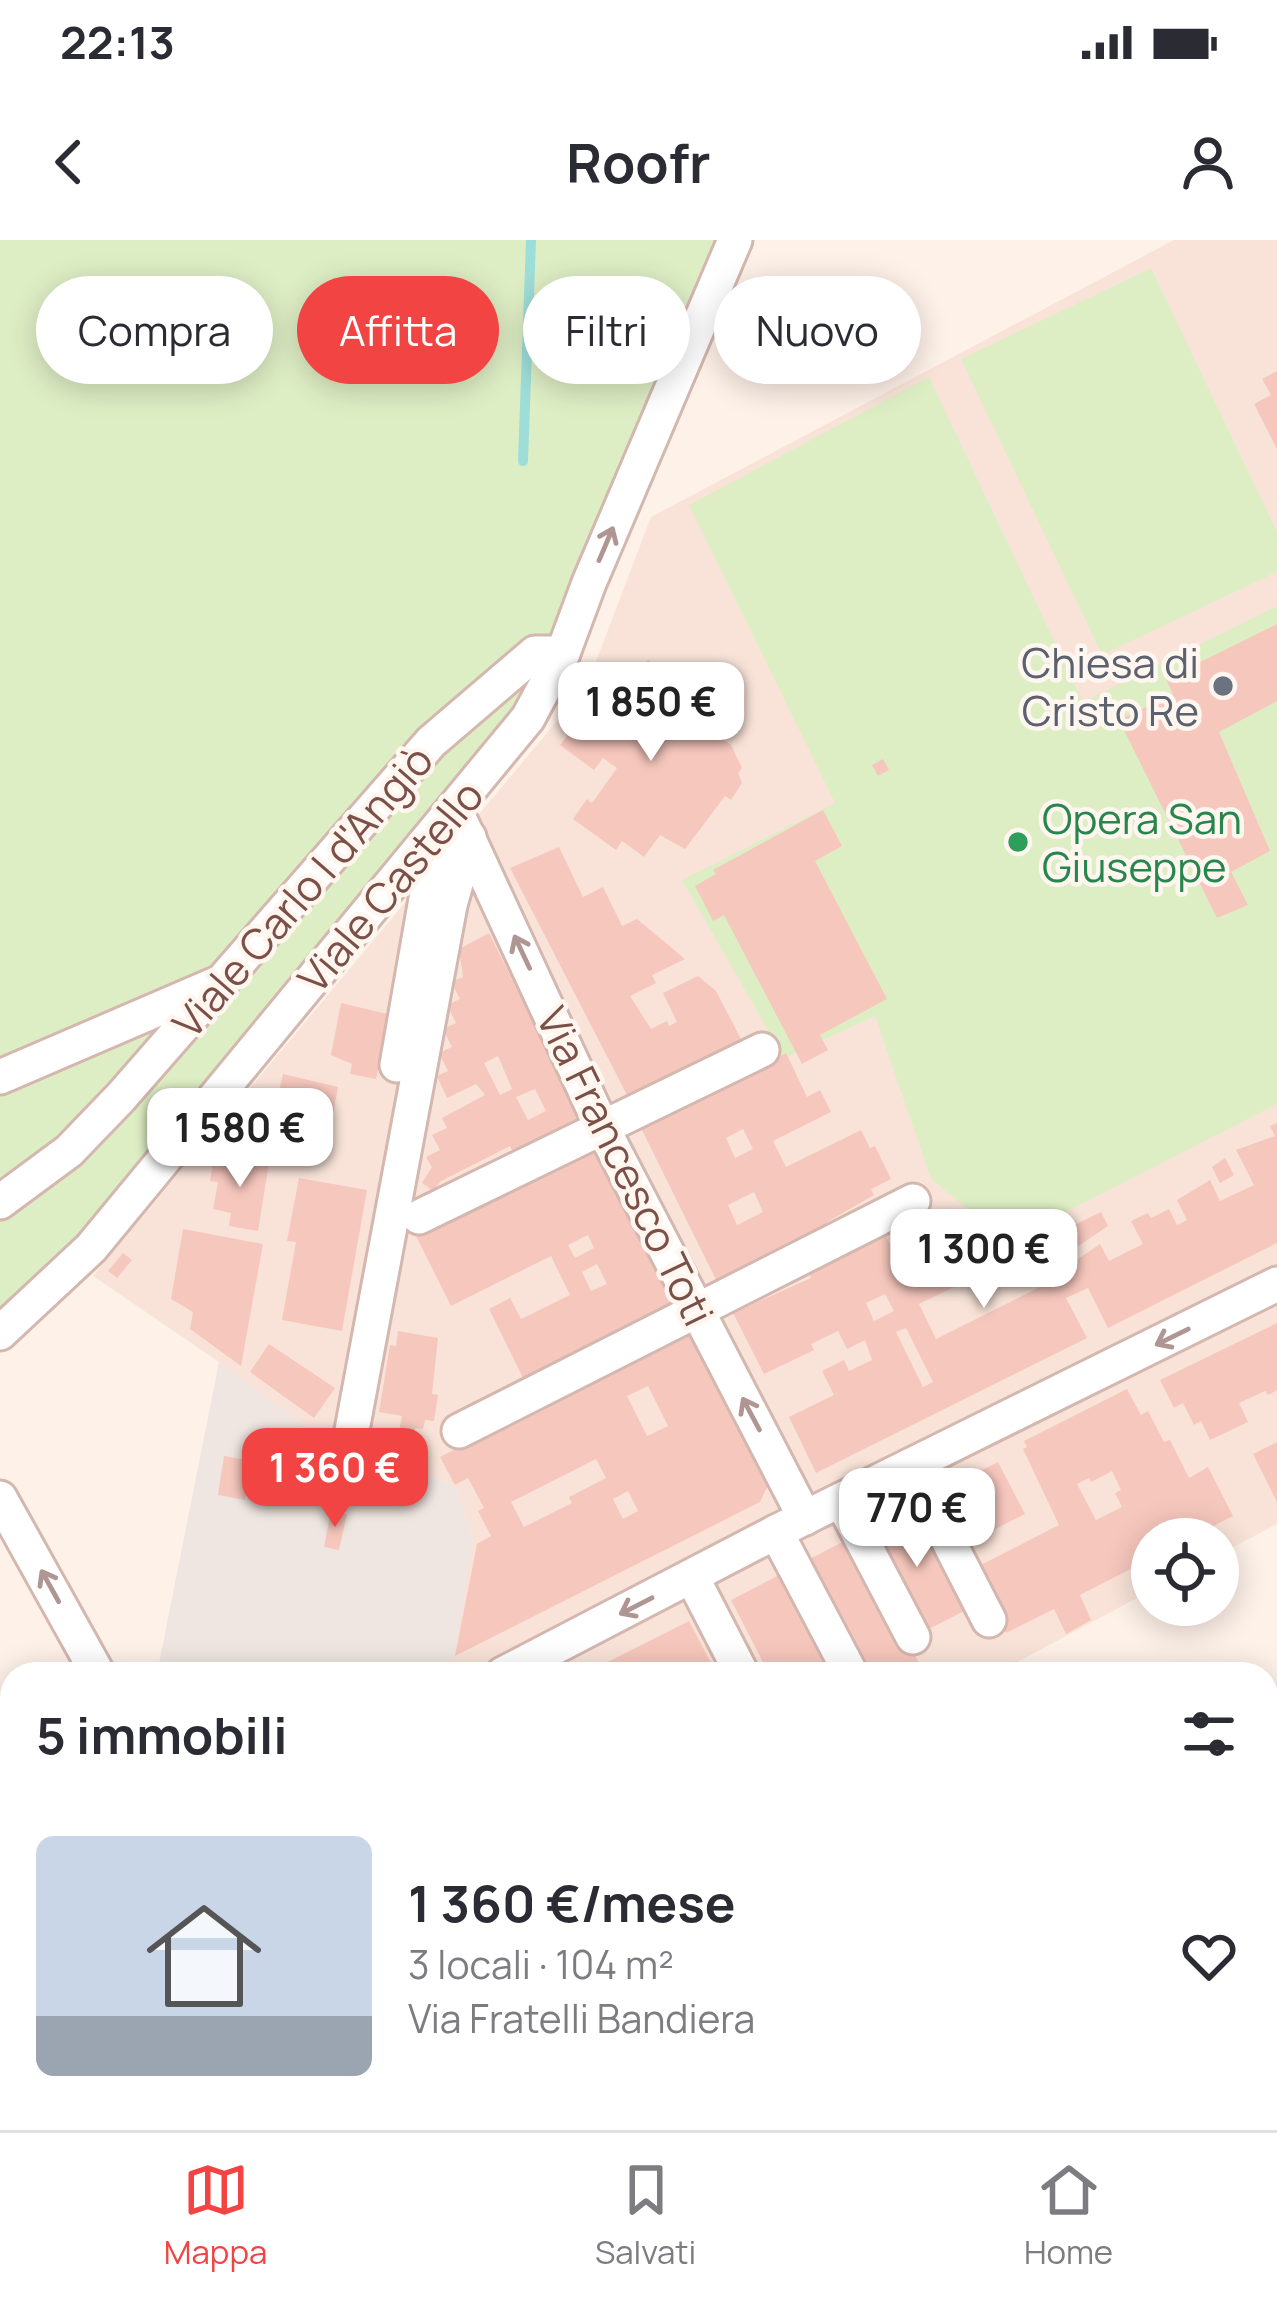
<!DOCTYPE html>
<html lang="it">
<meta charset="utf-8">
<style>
:root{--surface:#fff;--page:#f7f7f7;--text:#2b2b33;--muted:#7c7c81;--line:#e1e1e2;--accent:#f24443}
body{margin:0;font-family:Manrope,sans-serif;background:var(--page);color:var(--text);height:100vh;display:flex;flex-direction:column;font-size:45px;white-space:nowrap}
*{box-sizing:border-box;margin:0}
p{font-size:39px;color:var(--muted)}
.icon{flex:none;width:66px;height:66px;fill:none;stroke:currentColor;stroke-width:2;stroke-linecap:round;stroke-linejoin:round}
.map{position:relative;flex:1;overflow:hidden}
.drawer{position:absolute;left:0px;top:1422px;width:1278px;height:468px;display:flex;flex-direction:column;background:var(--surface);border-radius:36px 36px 0 0;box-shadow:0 6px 30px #0003}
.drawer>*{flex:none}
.hud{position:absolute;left:36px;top:36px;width:1206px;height:108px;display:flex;gap:24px}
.fabs{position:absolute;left:1131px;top:1278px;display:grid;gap:24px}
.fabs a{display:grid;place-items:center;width:108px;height:108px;border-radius:50%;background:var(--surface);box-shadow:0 6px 30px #0003;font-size:60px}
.price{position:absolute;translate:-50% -102px;padding:0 27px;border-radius:24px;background:#fff;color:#222;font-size:39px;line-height:78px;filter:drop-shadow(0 3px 6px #0008)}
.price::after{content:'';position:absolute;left:50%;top:72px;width:36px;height:27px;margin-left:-18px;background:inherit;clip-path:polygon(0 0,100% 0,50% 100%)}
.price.current{background:var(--accent);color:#fff}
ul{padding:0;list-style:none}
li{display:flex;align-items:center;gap:36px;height:300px;padding:0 36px}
li span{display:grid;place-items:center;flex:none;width:336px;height:240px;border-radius:18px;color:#555}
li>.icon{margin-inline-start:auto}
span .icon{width:144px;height:144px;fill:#fffc;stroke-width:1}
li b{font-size:51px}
h2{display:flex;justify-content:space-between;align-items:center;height:144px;padding:0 36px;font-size:51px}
.chip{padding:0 42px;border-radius:54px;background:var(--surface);box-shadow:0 6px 30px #0003;font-size:42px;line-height:108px}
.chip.current{background:var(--accent);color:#fff}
.status{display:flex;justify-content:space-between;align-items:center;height:84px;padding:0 60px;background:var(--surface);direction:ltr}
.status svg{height:33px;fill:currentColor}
header{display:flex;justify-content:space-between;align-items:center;height:156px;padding:0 36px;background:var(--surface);font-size:54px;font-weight:700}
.menu{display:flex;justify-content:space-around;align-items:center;height:168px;border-top:3px solid var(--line);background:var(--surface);font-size:33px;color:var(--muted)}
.menu a{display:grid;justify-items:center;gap:6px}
.menu .current{color:var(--accent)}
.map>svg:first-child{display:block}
.residential{fill:#f9e3d8}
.industrial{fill:#efe5e1}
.green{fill:#deeec4}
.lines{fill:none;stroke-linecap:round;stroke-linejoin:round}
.stream{stroke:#9fddd9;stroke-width:10}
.building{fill:#f6c7bd;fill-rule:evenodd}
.minor-casing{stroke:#d4b7af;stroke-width:39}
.minor{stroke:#fff;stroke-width:33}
.oneway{stroke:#b09692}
.worship-dot{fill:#6b7280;stroke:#fff6f0;stroke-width:4.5}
.leisure-dot{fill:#2e9e5b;stroke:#fff6f0;stroke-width:4.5}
.labels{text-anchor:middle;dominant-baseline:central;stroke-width:9;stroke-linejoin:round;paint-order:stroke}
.worship-label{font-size:42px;fill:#5b616d;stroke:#fff6f0;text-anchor:end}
.leisure-label{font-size:42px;fill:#27864d;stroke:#fff6f0;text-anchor:start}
.street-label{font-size:42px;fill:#7b5049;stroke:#fff6f0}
</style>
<div class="status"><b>22:13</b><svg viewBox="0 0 49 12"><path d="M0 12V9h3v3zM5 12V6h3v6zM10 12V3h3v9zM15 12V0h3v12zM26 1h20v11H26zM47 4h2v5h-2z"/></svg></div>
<header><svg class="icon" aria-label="back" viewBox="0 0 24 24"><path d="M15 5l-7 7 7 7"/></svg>Roofr<svg class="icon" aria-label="person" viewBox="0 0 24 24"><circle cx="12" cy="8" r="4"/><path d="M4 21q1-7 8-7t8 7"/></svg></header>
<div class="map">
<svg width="1277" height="1890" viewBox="0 0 1277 1890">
<rect width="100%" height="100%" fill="#fef1e8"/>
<g class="residential">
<polygon points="1174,0 1277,0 1277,1284 1218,1315 1218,1299 1152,1299 1152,1350 995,1434 443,1434 473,1298 455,1245 332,1206 219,1122 93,1036 587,445 651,277"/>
<polygon points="1277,1572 1277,1890 1164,1890 1160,1878 1266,1878 1266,1578"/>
</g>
<polygon class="industrial" points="219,1122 332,1206 455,1245 473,1298 455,1416 421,1434 157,1434"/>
<g class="green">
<polygon points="0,0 715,0 527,460 0,1092"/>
<polygon points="1151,28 1277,292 1277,332 1102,415 961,119"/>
<polygon points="929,137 1083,462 1277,366 1277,864 1021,995 986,984 931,939 875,776 784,818 682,640 835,563 689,265"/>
</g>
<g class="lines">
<polyline class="stream" points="523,221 531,0"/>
</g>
<g class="building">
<polygon points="1277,131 1277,209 1254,164 1271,155 1262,139"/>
<polygon points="1277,384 1277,461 1219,492 1270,611 1231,632 1248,665 1217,678 1119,480 1173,454 1166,439"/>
<polygon points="648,420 663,431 658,438 676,450 670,458 731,505 742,528 738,533 742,543 731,560 725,556 685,609 660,595 644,617 622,601 616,610 573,579 587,559 592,563 617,528 603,518 594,530 560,505 619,428 634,439"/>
<polygon points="883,519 889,530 878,536 872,525"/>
<polygon points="823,570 842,606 815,621 887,759 820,795 828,810 802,824 724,675 713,681 695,646 716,634 713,630"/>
<polygon points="559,607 583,657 603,647 622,686 637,679 685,719 652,735 656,743 630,756 651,789 667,781 669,786 677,782 663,753 698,736 716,751 742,801 628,857 510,628"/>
<path d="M489,693L582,880L514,914L510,906L441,941L433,951L422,943L432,927L426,917L440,910L432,895L447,888L442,878L485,855L476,844L447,858L437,836L448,831L439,813L452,807L443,789L456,783L447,765L460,759L451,742L463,737L459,709ZM498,816L512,849L500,855L484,823ZM535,849L546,871L528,880L516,857Z"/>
<polygon points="341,763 396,776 384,802 376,839 350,834 352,824 331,815"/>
<path d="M786,813L807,857L820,850L831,872L773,901L786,927L861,890L870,908L875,906L891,939L871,949L874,955L827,982L833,994L721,1050L640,886ZM743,889L753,909L735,918L726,898ZM754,952L763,972L737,985L728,965Z"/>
<polygon points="283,834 338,847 333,874 325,873 321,898 299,895 297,904 271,900 275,877 244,872 263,849 279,852"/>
<path d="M1277,883V1003L1108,1088L1088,1048L1066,1058L1087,1098L816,1233L789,1177L834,1155L822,1131L844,1120L849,1131L872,1120L865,1100L847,1109L838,1091L811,1104L814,1110L764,1134L733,1073L811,1038L809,1032L885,994L895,1015L951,986L956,996L969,990L989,1030L919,1064L936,1099L1078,1028L1075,1021L1100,1004L1109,1021L1143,1004L1131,981L1148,973L1151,978L1169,969L1177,985L1187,980L1177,960L1210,940L1220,961L1254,945L1236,910L1275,896L1270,886ZM885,1054L894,1071L874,1081L866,1063ZM906,1088L933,1142L923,1147L896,1092Z"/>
<path d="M595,906L677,1069L526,1144L489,1069L510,1058L521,1079L570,1055L551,1016L451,1066L416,996ZM588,995L594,1008L575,1018L568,1005ZM597,1024L607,1044L591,1051L582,1032Z"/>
<polygon points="214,917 269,923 258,991 229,986 231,973 213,969 218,942 210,941"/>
<polygon points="1225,918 1234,935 1220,943 1212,927"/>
<polygon points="299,938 367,950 342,1091 282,1080 296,1002 287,1001"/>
<polygon points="1101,972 1108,986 1062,1017 1051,996"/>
<polygon points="183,989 263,1004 241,1126 190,1089 193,1072 171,1059"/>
<polygon points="123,1013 132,1020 117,1038 108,1031"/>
<polygon points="1277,1083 1277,1150 1268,1155 1265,1151 1239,1163 1248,1182 1210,1200 1201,1181 1194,1185 1183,1163 1174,1168 1160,1140"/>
<polygon points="398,1091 438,1098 432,1154 438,1155 434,1181 425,1180 423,1189 415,1188 414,1193 399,1191 402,1176 379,1172 390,1105 396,1106"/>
<path d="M690,1092L768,1245L760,1262L455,1416L477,1304L491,1296L478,1271L484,1268L468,1238L455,1245L440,1217ZM648,1146L668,1186L647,1196L627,1156ZM596,1219L606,1238L569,1257L572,1263L524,1287L511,1262ZM628,1251L638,1271L623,1279L613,1259Z"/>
<polygon points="269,1104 335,1148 314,1178 250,1132"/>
<path d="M1127,1149L1141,1175L1148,1171L1164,1202L1170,1200L1189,1238L1208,1227L1233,1276L1188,1299H1152V1318L1080,1355L1091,1380L1066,1394L1054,1369L1006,1393L973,1329L1059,1285L1023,1209L1027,1207L1024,1201ZM1112,1231L1121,1250L1115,1253L1122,1267L1096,1280L1077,1244L1089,1238L1091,1242Z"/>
<polygon points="1277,1202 1277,1262 1253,1214"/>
<polygon points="224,1216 252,1221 245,1260 218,1255"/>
<polygon points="998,1222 1025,1274 962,1306 935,1254"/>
<circle cx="340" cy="1247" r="21"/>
<polygon points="915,1265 968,1369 919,1394 866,1291"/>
<polygon points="331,1270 347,1274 339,1310 324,1307"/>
<polygon points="854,1296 920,1425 902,1434 862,1434 804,1322"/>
<polygon points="787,1331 840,1434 769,1434 731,1360"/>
<polygon points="689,1381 717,1434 584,1434"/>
<polygon points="1277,1614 1277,1628 1268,1632 1274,1642 1277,1641 1277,1706 1266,1712 1266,1619"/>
<polygon points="1277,1747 1277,1810 1272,1812 1266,1800 1266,1753"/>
<polygon points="1277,1843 1277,1890 1275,1890 1266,1848"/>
</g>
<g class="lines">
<defs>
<g id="minor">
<polyline points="455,569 602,887 805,1278"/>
<polyline points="397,825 426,659 454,618"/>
<polyline points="0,837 214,745"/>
<polyline points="0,962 69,911 121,857 431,502 535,413 563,413"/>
<polyline points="419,977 762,810"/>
<polyline points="0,1093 91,1008 528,478 563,413 589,343 735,0"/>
<polyline points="459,1191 913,961"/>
<polyline points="347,1217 450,665 469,597"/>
<polyline points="911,1228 989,1380"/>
<polyline points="0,1258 98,1434"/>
<polyline points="841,1260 913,1397"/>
<polyline points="776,1292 851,1434"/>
<polyline points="692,1337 742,1434"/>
<polyline points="503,1434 776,1292 1277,1044"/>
<polyline points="1266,1737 1277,1731"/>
<polyline points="1266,1832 1277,1827"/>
</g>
</defs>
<use href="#minor" class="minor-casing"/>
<use href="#minor" class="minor"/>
</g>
<defs><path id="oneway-shaft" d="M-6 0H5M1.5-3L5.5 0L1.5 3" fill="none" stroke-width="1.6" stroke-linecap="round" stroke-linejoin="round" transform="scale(3)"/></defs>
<g class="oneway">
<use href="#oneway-shaft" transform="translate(606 304) rotate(-67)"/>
<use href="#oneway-shaft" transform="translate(522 712) rotate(-115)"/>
<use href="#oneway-shaft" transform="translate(1172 1097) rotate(154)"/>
<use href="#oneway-shaft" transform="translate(751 1174) rotate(-118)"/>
<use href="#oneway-shaft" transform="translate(50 1346) rotate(-119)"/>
<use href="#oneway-shaft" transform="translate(636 1366) rotate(153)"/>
</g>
<circle class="worship-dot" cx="1223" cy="446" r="12"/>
<circle class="leisure-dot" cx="1018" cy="602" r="12"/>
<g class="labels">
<g class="worship-label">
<text x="1199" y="422">Chiesa di<tspan x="1199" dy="48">Cristo Re</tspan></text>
</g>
<g class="leisure-label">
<text x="1042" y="578">Opera San<tspan x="1042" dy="48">Giuseppe</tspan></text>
</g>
<g class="street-label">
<text transform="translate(390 646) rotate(-50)">Viale Castello</text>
<text transform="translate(302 651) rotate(-49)">Viale Carlo I d'Angiò</text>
<text transform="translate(626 926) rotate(64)">Via Francesco Toti</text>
</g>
</g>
</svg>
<div class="fabs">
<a><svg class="icon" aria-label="locate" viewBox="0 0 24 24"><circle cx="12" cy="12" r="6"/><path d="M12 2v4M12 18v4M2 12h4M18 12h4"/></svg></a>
</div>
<b class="price" style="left:651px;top:524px">1 850 €</b>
<b class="price" style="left:240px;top:950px">1 580 €</b>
<b class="price" style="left:984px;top:1071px">1 300 €</b>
<b class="price current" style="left:335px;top:1290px">1 360 €</b>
<b class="price" style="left:917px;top:1330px">770 €</b>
<div class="hud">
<a class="chip">Compra</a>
<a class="chip current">Affitta</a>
<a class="chip">Filtri</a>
<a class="chip">Nuovo</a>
</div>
<section class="drawer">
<h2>5 immobili<svg class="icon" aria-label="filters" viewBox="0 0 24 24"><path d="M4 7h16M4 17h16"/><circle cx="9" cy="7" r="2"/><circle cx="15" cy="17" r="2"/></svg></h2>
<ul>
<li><span style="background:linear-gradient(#c9d6e8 75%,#9aa5b1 0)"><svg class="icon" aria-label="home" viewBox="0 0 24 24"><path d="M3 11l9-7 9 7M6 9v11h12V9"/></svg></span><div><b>1 360 €/mese</b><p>3 locali · 104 m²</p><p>Via Fratelli Bandiera</p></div><svg class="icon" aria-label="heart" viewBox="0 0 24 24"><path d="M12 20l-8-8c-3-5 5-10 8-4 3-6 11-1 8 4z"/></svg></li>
</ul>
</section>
</div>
<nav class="menu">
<a class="current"><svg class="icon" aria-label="map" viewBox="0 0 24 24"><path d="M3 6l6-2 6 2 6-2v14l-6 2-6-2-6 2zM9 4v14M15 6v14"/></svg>Mappa</a>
<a><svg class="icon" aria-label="saved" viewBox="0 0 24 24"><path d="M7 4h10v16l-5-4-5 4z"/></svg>Salvati</a>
<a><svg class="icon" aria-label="home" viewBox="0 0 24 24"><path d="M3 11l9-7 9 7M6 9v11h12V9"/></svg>Home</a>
</nav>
